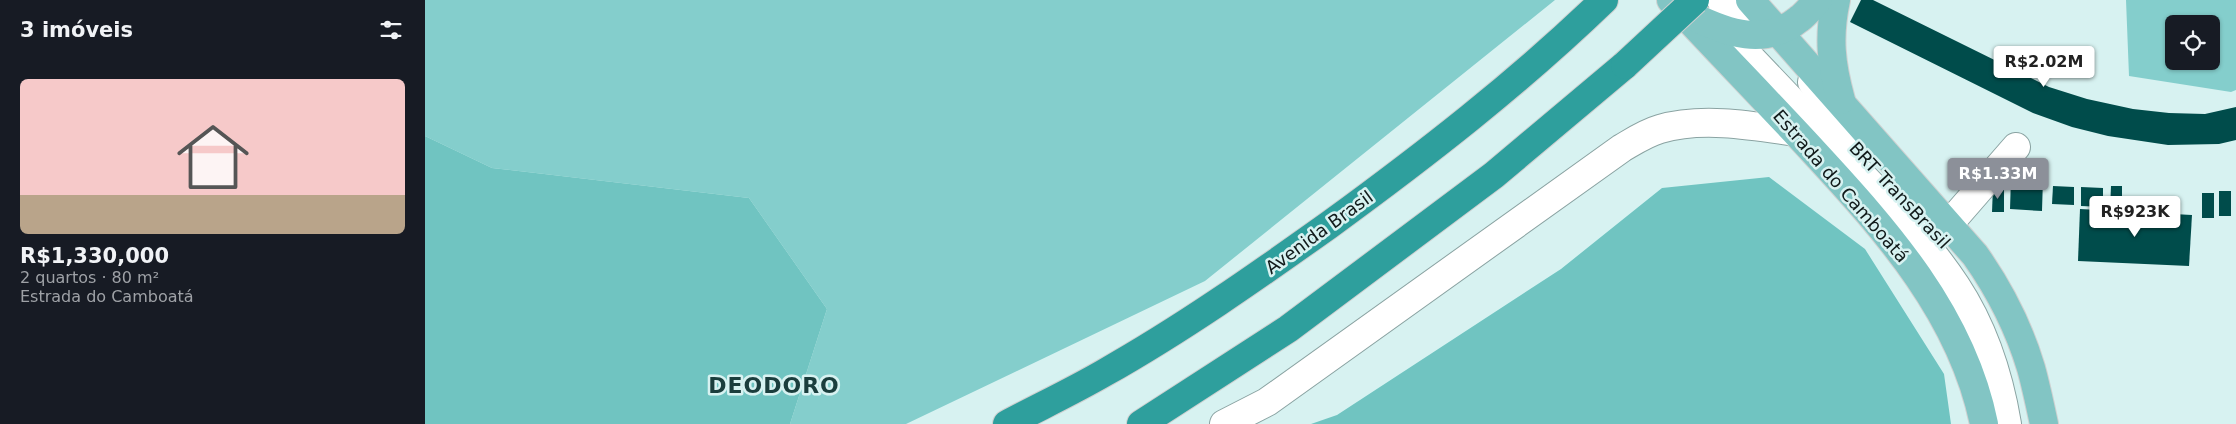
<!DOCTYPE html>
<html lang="pt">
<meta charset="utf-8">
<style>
:root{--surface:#171b24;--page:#242831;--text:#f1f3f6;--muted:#9ea1a6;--accent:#8c9099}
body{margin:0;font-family:"DejaVu Sans",sans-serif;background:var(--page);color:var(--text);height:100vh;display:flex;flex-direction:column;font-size:19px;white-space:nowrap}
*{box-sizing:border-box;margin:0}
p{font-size:16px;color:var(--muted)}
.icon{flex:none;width:28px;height:28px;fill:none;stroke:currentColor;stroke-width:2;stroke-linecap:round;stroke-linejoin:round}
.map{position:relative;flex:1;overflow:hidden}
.drawer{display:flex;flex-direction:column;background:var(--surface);width:425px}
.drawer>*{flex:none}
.controls{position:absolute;left:1740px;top:15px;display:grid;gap:10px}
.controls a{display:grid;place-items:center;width:55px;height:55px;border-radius:8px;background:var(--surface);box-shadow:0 1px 4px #0004;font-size:25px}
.price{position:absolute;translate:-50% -42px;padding:0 11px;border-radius:5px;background:#fff;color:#222;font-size:16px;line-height:32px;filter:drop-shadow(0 1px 2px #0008)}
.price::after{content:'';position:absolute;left:50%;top:30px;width:15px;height:11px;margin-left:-8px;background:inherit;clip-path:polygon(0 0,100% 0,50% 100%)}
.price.current{background:var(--accent);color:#fff}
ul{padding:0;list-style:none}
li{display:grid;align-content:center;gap:10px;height:265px;padding:0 20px}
li span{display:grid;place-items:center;height:155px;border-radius:8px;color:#555}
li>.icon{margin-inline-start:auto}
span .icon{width:90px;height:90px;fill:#fffc;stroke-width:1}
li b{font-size:21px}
h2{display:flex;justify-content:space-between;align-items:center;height:60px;padding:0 20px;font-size:21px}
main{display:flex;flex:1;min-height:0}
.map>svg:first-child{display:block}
.green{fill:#84cecc;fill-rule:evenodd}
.forest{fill:#70c4c1}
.building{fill:#004c4b}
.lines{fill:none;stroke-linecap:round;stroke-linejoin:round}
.minor-casing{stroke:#8aa3a2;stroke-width:30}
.major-casing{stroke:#cfd1d1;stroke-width:30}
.highway-casing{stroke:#cfd1d1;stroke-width:30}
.minor{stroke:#fff;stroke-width:28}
.major{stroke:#82c5c4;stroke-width:28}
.highway{stroke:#2e9f9d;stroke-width:28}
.highway-bridge-casing{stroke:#cfd1d1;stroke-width:30;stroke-linecap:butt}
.highway-bridge{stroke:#2e9f9d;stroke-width:28}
.labels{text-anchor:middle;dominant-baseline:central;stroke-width:5;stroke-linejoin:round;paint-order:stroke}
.street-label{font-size:18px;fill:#111a1a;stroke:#d7f2f1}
.district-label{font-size:22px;font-weight:bold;letter-spacing:1px;fill:#1b3e3d;stroke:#d7f2f1}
</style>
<main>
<section class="drawer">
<h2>3 imóveis<svg class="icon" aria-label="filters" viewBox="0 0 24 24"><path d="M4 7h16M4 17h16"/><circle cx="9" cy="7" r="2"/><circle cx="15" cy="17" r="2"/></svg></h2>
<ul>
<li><span style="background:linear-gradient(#f6c9c9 75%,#b9a48a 0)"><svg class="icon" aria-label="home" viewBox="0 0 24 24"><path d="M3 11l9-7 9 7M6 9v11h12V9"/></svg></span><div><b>R$1,330,000</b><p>2 quartos · 80 m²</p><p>Estrada do Camboatá</p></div></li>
</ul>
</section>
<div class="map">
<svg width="1811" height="424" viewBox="0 0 1811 424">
<rect width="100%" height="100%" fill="#d7f2f1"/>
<g class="green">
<polygon points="0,0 1130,0 780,281 481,424 365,424 402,309 324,198 67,168 0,136"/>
<path d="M1701,0H1811V90L1806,92L1704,76ZM1749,24H1786V61H1749Z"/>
</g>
<g class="forest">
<polygon points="0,136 67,168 324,198 402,309 365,424 0,424"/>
<polygon points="1344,177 1440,249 1519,374 1526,424 886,424 912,415 1136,269 1237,188"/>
</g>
<g class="building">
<polygon points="1436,0 1448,0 1624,87 1662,99 1708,109 1744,113 1780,114 1811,107 1811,140 1794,144 1743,145 1683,136 1647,127 1608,113 1425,22"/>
<polygon points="1586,177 1618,178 1617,211 1585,209"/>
<polygon points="1628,186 1649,187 1649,205 1627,204"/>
<polygon points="1686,186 1697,186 1697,211 1685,210"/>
<polygon points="1568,187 1579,187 1579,212 1567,212"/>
<polygon points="1656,187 1678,188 1678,207 1656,206"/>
<rect x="1794" y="191" width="12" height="25"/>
<rect x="1777" y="193" width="12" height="25"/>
<polygon points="1655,209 1767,215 1764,266 1653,261"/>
</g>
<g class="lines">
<defs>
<g id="minor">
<polyline points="1296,0 1326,31"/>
<path d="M1290,21C1332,64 1373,108 1415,152C1455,195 1499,237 1531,286C1558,327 1574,376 1582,424"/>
<polyline points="1387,82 1421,136"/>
<polyline points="1524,224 1591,147"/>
<path d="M799,424L842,402L1197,148C1209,141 1221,133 1235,129C1285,114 1349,130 1400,136"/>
</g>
<g id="major">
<path d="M1246,0C1293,51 1342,101 1389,152C1462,231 1537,315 1559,424"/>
<path d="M1325,0L1550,255C1574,289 1594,328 1606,368C1611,386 1615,405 1619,424"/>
<path d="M1411,0C1403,37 1406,64 1416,100"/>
<path d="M1267,16C1302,33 1340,47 1374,19C1381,14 1387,6 1393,0"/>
</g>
<g id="highway">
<path d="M582,424C614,407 648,391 679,373C757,329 831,277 904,225C1000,155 1093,83 1179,0"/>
<polyline points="716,424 863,329 1069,175 1200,65"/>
</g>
</defs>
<use href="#minor" class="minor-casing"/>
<use href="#major" class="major-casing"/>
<use href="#highway" class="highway-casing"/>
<use href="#minor" class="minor"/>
<use href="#major" class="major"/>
<use href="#highway" class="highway"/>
<defs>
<polyline id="highway-bridge" points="1200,65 1270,0"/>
</defs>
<use href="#highway-bridge" class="highway-bridge-casing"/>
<use href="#highway-bridge" class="highway-bridge"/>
</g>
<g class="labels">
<g class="street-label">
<text transform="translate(1416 186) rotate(49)">Estrada do Camboatá</text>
<text transform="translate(1475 195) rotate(47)">BRT TransBrasil</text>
<text transform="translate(894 232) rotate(-36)">Avenida Brasil</text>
</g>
<g class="district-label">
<text x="349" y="385">DEODORO</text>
</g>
</g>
</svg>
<div class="controls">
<a><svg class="icon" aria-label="locate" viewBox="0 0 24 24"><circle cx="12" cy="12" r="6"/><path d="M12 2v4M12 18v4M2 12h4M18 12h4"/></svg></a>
</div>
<b class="price" style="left:1619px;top:88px">R$2.02M</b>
<b class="price current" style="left:1573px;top:200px">R$1.33M</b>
<b class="price" style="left:1710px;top:238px">R$923K</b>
</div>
</main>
